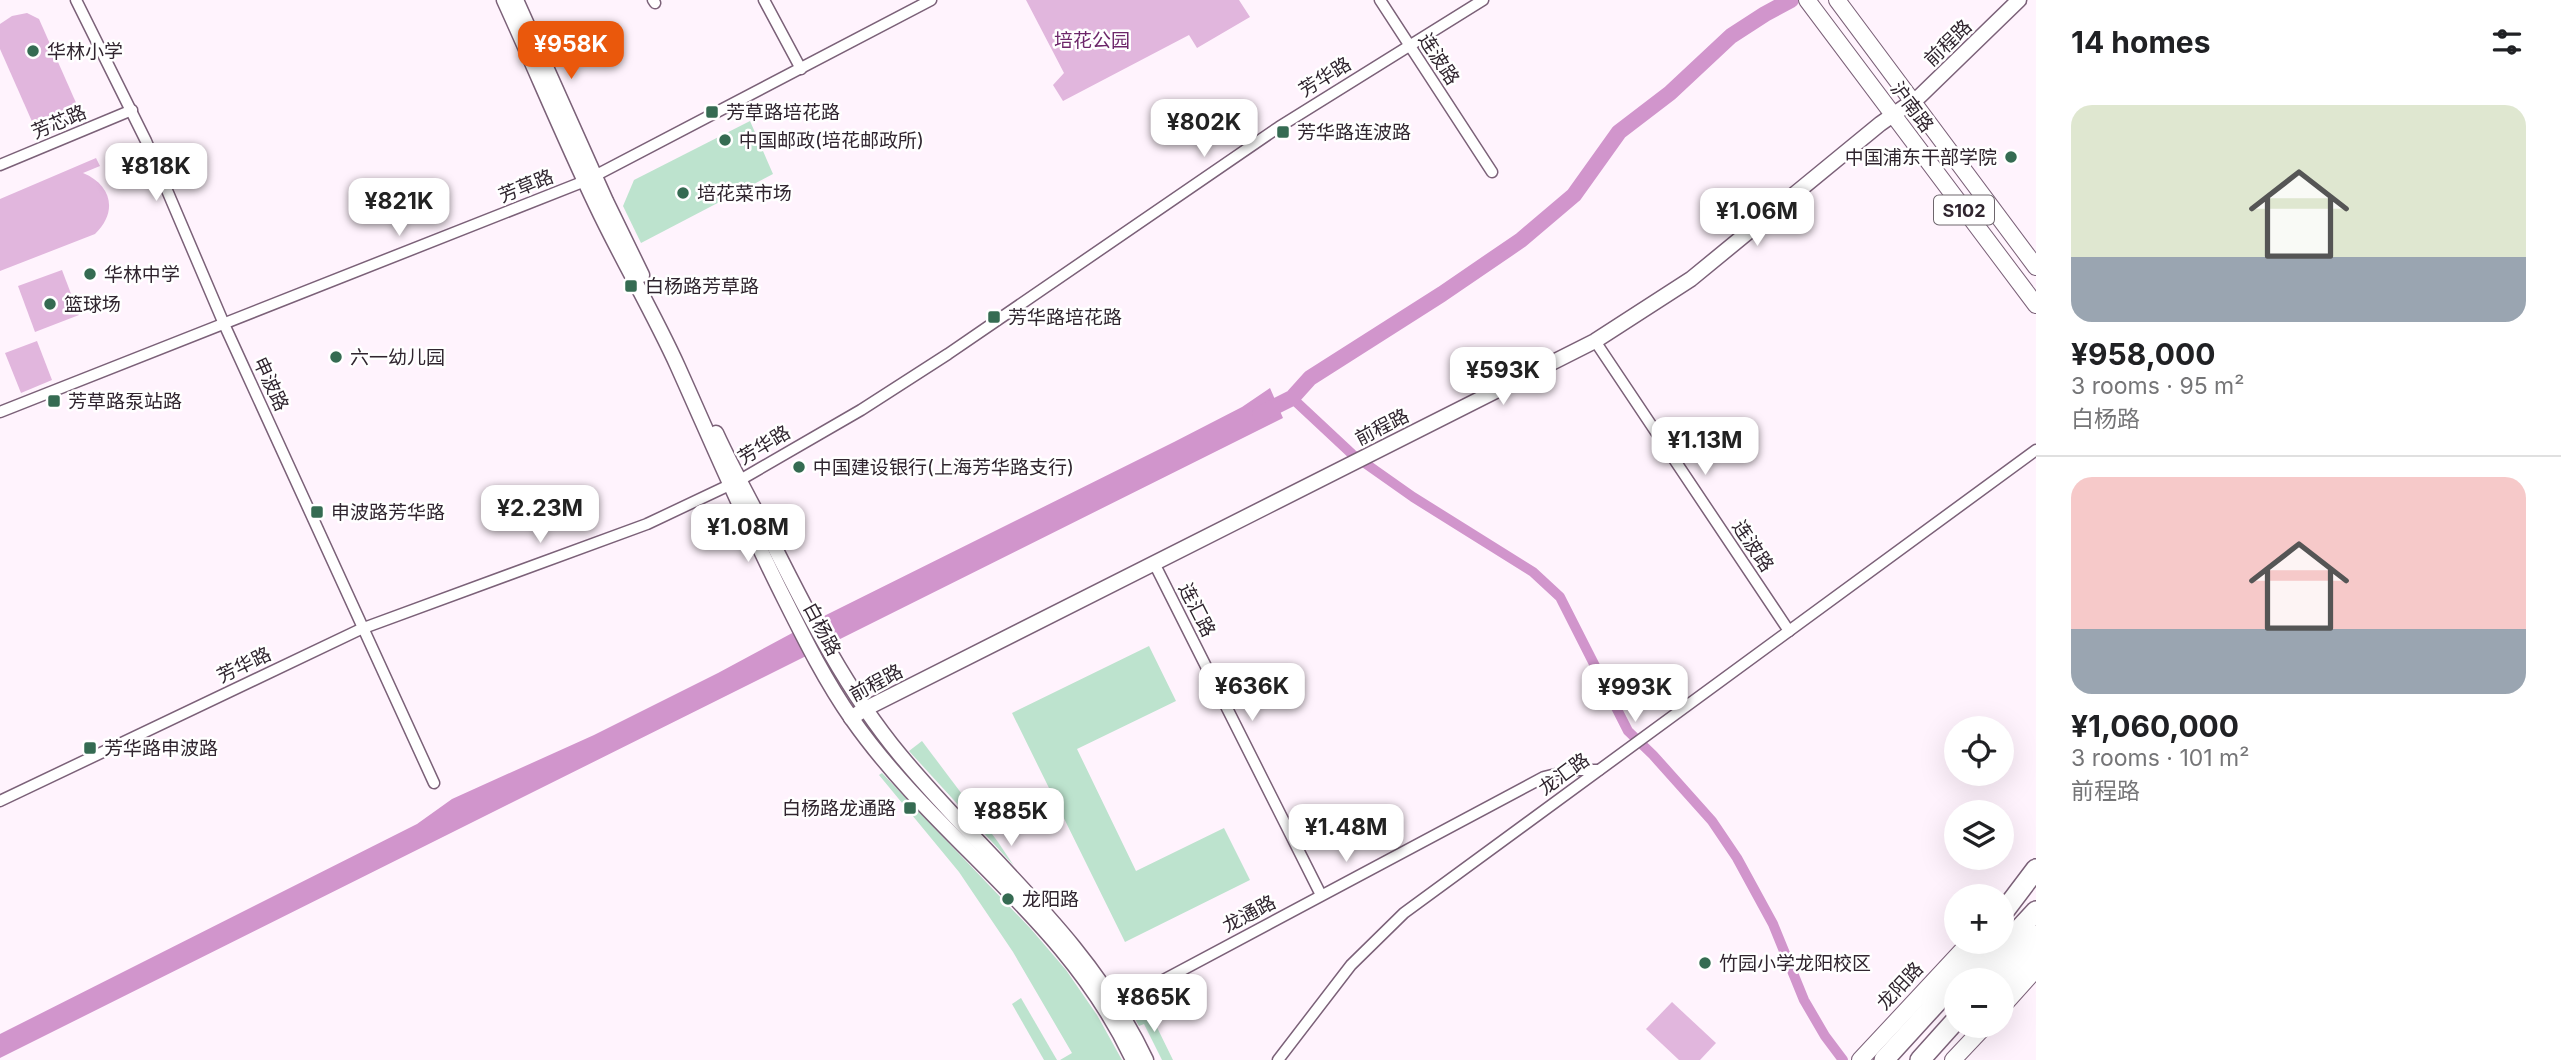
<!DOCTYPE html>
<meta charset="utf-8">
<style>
:root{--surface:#fff;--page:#f2f2f2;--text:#202124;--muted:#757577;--line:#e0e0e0;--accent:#ea580c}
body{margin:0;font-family:Inter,"Noto Sans SC",sans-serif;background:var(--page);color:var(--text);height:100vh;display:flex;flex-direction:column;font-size:26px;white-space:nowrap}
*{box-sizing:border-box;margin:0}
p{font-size:23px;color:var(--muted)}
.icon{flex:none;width:38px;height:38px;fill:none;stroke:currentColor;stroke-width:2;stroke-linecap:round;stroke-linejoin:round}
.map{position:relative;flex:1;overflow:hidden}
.side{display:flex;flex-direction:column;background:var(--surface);width:525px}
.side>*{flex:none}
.controls{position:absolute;left:1944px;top:716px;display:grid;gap:14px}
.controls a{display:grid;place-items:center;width:70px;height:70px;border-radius:50%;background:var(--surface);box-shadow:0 7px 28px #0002;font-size:35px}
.price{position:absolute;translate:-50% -60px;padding:0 16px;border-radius:14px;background:#fff;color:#222;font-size:23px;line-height:46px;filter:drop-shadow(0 2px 4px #0008)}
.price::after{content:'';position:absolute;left:50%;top:42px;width:21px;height:16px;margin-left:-10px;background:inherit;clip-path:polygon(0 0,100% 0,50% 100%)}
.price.selected{background:var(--accent);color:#fff}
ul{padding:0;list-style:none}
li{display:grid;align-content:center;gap:14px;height:371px;padding:0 35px}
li+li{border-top:2px solid var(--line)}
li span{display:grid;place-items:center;height:217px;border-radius:21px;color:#555}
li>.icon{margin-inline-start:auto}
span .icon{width:126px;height:126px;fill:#fffc;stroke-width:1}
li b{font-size:30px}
h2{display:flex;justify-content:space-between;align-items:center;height:84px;padding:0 35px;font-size:30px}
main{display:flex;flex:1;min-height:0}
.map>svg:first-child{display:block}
.green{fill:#e1b6dd}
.water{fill:#d195cc}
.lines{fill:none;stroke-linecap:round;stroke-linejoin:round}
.canal{stroke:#d195cc;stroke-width:10}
.river{stroke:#d195cc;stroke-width:16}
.building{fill:#bde3ce}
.street-casing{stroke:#7b6178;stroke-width:13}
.secondary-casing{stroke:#7b6178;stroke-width:17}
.primary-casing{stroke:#7b6178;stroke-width:18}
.highway-casing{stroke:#7b6178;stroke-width:22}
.street{stroke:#fff;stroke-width:10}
.secondary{stroke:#fff;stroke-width:14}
.primary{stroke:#fff;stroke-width:16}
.highway{stroke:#fff;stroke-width:19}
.poi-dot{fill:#356b52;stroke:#fff;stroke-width:2.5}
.labels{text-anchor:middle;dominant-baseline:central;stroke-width:5;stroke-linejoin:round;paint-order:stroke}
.shield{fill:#fff;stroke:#6e666d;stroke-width:2}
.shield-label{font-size:18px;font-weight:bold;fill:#30252f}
.park-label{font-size:19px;fill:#6d276a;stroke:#fff}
.street-label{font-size:19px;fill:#30252f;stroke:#fff}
.poi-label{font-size:19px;fill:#30252f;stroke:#fff;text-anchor:start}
</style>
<main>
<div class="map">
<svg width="2036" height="1060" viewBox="0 0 2036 1060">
<rect width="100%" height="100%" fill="#fff3fd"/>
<g class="green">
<polygon points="1026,0 1239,0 1250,17 1197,48 1189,35 1063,101 1053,85 1064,73"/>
<path d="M27,13L39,19L77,105C78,128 50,140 34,126L0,49V24L12,16Z"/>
<path d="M96,158L100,166L83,173C112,185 118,212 95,234L0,271V199Z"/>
<polygon points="62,270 79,315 35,332 18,286"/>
<polygon points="37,341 52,380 21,393 5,353"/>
<polygon points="1672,1002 1716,1043 1700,1060 1679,1060 1646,1029"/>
</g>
<polygon class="water" points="1270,388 1283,418 0,1058 0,1034 417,824 452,799 594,735 718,673 822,617 1174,442 1242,407"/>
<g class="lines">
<polyline class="canal" points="1292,398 1352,454 1413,497 1533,572 1560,597 1628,731 1653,755 1712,821 1737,858 1773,924 1804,1000 1825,1036 1843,1060"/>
<polyline class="river" points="1260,414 1292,398 1310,378 1442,294 1521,240 1574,195 1619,132 1670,93 1731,36 1765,14 1791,0"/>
</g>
<g class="building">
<polygon points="750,121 773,174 641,243 623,206 634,180"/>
<polygon points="1149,646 1176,701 1077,749 1136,871 1224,828 1250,880 1125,942 1012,713"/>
<polygon points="922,741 998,842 1014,866 909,751"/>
<polygon points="882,773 1031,929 1066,970 1097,1015 1122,1060 1060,1060 1072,1053 1013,952 959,872 879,775"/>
<polygon points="1021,998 1057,1060 1044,1060 1012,1004"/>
<polygon points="1148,1009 1173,1060 1162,1060 1144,1024 1139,1026 1134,1017"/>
</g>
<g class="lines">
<defs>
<g id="street">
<polyline points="76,0 146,141 224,324 434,783"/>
<polyline points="653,0 655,3"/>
<polyline points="764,0 801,69"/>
<polyline points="1380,0 1492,172"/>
<polyline points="0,165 132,110"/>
<polyline points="1595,341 1789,631"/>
<polyline points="0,412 585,181 931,0"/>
<polyline points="1155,565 1321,895"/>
<polyline points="0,801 361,629 647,524 740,480 861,410 948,354 1279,127 1483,0"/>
<polyline points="1111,1008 1544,777 1572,770 1599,770"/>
<polyline points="1278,1060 1351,965 1404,913 2036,450"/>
</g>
<g id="secondary">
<path d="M504,0C535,68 564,138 596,205C622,260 653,312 678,367C713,445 746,523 785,600C805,640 826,682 852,719C939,843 1067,918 1133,1060"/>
<polyline points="516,0 606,201 642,275"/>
<path d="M716,433C733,470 753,506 772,542C809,616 847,691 900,755C985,858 1088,937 1146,1060"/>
<polyline points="851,718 865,709 1595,341 1691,279 1880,124 1920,96 2019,0"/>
</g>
<g id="primary">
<polyline points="1807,0 2036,305"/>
<polyline points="1837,0 2036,267"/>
<polyline points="2002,1007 2036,969"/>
<polyline points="1860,1060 1970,942"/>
<polyline points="1953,1060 1985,1026"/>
</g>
<g id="highway">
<polyline points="2002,914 2036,869"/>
<polyline points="1972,980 2036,911"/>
<polyline points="1994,980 2036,935"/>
<polyline points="2003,989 2036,957"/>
<polyline points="1884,1060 1936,1003 1981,942"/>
<polyline points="1920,1060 1956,1020"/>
</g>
</defs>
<use href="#street" class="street-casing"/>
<use href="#secondary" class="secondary-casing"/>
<use href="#primary" class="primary-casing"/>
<use href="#highway" class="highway-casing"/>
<use href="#street" class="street"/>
<use href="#secondary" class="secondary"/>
<use href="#primary" class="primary"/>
<use href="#highway" class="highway"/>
</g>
<g class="poi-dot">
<circle cx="33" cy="51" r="7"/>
<rect x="705" y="105" width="14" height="14" rx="3.5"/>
<rect x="1276" y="125" width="14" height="14" rx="3.5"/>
<circle cx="725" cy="140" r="7"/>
<circle cx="2011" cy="157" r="7"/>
<circle cx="683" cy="193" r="7"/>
<circle cx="90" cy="274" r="7"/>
<rect x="624" y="279" width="14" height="14" rx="3.5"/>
<circle cx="50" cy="304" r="7"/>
<rect x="987" y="310" width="14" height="14" rx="3.5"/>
<circle cx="336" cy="357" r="7"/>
<rect x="47" y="394" width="14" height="14" rx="3.5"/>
<circle cx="799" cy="467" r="7"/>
<rect x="310" y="505" width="14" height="14" rx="3.5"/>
<rect x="83" y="741" width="14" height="14" rx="3.5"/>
<rect x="903" y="801" width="14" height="14" rx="3.5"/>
<circle cx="1008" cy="899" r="7"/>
<circle cx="1705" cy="963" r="7"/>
</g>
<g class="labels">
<rect class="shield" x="1934" y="195.5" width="60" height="29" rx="5"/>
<g class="shield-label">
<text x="1964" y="210">S102</text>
</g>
<g class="park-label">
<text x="1092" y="40">培花公园</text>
</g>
<g class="street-label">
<text transform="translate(1948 43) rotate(-44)">前程路</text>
<text transform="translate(1439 59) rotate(57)">连波路</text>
<text transform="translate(1325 77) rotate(-32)">芳华路</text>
<text transform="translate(1912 107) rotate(53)">沪南路</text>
<text transform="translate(59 122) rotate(-23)">芳芯路</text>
<text transform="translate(526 186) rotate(-22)">芳草路</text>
<text transform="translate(271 384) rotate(65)">申波路</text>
<text transform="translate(1382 427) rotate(-27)">前程路</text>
<text transform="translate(764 445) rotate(-31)">芳华路</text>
<text transform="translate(1753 546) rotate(56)">连波路</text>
<text transform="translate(1197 610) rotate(63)">连汇路</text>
<text transform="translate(822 629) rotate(62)">白杨路</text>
<text transform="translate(244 665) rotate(-26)">芳华路</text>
<text transform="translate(876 683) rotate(-28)">前程路</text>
<text transform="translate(1564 774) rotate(-36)">龙汇路</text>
<text transform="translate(1249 914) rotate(-28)">龙通路</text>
<text transform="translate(1900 986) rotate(-47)">龙阳路</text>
</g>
<g class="poi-label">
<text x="47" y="51">华林小学</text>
<text x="726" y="112">芳草路培花路</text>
<text x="1297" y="132">芳华路连波路</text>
<text x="739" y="140">中国邮政(培花邮政所)</text>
<text x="1997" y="157" text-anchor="end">中国浦东干部学院</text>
<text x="697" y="193">培花菜市场</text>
<text x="104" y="274">华林中学</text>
<text x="645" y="286">白杨路芳草路</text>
<text x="64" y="304">篮球场</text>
<text x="1008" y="317">芳华路培花路</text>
<text x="350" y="357">六一幼儿园</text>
<text x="68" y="401">芳草路泵站路</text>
<text x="813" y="467">中国建设银行(上海芳华路支行)</text>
<text x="331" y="512">申波路芳华路</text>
<text x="104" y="748">芳华路申波路</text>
<text x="896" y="808" text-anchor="end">白杨路龙通路</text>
<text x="1022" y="899">龙阳路</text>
<text x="1719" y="963">竹园小学龙阳校区</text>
</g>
</g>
</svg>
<div class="controls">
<a><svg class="icon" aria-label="locate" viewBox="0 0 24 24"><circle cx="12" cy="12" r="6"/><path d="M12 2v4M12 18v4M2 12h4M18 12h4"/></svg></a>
<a><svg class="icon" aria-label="layers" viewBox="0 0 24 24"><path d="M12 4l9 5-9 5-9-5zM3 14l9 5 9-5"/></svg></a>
<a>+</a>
<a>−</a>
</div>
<b class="price selected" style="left:571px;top:81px">¥958K</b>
<b class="price" style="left:1204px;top:159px">¥802K</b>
<b class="price" style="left:156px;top:203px">¥818K</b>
<b class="price" style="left:399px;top:238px">¥821K</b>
<b class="price" style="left:1757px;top:248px">¥1.06M</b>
<b class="price" style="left:1503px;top:407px">¥593K</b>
<b class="price" style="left:1705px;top:477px">¥1.13M</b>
<b class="price" style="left:540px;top:545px">¥2.23M</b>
<b class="price" style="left:748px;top:564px">¥1.08M</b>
<b class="price" style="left:1252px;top:723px">¥636K</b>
<b class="price" style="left:1635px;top:724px">¥993K</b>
<b class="price" style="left:1011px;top:848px">¥885K</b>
<b class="price" style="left:1346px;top:864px">¥1.48M</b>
<b class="price" style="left:1154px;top:1034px">¥865K</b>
</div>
<section class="side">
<h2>14 homes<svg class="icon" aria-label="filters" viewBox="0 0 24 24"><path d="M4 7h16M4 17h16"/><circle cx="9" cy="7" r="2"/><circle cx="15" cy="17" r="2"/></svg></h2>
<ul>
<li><span style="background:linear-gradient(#dfe7d0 70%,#9aa5b1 0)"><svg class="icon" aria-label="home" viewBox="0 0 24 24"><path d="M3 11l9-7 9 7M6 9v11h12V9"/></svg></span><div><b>¥958,000</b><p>3 rooms · 95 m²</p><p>白杨路</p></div></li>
<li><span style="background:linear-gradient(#f6c9c9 70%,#9aa5b1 0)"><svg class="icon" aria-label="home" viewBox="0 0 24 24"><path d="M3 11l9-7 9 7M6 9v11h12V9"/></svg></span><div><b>¥1,060,000</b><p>3 rooms · 101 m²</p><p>前程路</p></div></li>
</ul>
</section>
</main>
